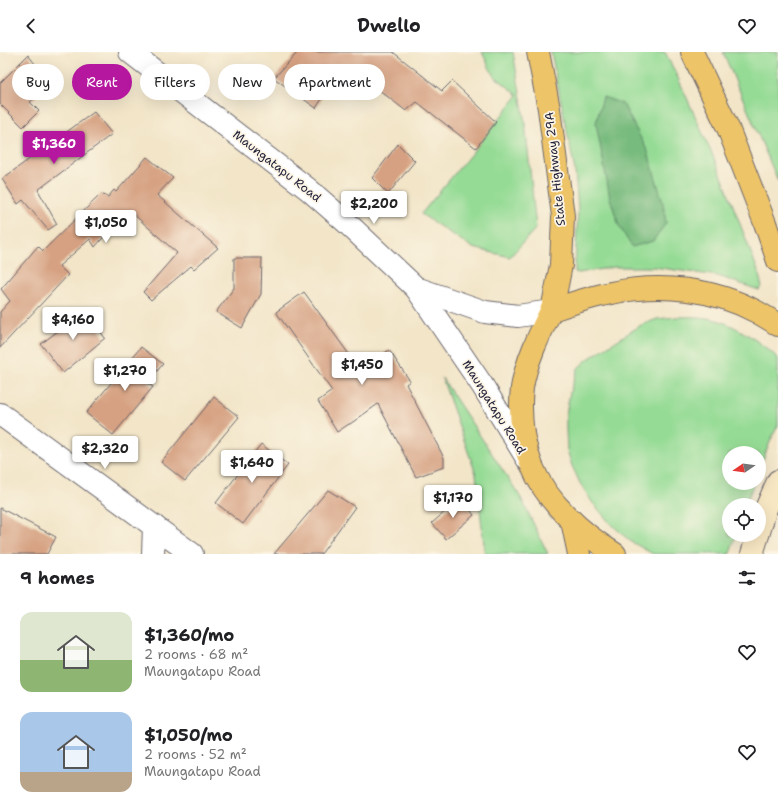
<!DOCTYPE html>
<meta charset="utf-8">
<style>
:root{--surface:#fff;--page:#f2f2f2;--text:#202124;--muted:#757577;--accent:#b5179e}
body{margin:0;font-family:"Shantell Sans",sans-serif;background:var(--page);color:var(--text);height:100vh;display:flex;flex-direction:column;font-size:15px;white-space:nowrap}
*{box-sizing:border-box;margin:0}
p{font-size:13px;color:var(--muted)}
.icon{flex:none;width:22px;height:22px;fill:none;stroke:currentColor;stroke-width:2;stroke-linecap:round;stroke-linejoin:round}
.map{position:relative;height:502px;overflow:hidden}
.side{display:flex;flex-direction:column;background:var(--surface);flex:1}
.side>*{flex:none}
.hud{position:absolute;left:12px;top:12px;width:400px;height:36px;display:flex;gap:8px}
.needle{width:26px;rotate:257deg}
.controls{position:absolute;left:722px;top:394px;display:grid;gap:8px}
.controls a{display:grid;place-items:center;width:44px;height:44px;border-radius:50%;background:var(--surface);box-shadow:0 4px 16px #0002;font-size:20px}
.price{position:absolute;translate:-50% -34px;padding:0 9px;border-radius:4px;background:#fff;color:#222;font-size:13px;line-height:26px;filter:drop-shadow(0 1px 2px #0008)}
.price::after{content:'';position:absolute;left:50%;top:24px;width:12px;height:9px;margin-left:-6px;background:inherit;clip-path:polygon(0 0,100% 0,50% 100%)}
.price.on{background:var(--accent);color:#fff}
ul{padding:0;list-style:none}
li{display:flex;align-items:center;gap:12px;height:100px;padding:0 20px}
li span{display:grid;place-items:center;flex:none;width:112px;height:80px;border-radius:12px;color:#555}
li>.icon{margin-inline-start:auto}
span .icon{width:48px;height:48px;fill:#fffc;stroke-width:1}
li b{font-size:17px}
h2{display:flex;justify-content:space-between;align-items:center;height:48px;padding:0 20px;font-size:17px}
.pill{padding:0 14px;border-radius:18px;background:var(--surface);box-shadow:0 4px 16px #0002;font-size:14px;line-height:36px}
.pill.on{background:var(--accent);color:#fff}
header{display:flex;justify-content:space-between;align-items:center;height:52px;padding:0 20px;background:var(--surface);font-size:18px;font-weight:700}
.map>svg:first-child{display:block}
.green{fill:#95db95;stroke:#5c7e68}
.forest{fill:#78bb7e;stroke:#4d6e5c}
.building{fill:#d6a182}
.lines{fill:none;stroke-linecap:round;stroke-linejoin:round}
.minor-casing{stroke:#6b666c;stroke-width:24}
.tertiary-casing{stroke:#6b666c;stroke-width:24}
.secondary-casing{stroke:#6b666c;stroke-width:24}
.primary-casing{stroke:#6b666c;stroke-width:24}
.trunk-casing{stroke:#6b666c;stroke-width:24}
.minor{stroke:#fff;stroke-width:22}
.tertiary{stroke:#fff;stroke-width:22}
.secondary{stroke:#f8e7c3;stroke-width:22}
.primary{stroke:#eec469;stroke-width:22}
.trunk{stroke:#eec469;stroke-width:22}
.labels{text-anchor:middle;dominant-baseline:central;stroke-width:3.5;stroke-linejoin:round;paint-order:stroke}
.street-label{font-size:12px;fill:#22223b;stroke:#fcf5e5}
</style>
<header><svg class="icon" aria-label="back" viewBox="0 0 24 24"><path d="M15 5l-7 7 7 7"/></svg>Dwello<svg class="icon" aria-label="heart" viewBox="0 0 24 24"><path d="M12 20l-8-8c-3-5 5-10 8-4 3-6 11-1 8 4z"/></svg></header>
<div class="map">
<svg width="778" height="502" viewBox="0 0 778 502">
<rect width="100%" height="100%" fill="#fcf5e5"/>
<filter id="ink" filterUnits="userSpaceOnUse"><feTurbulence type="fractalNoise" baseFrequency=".025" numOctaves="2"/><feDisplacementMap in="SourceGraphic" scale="8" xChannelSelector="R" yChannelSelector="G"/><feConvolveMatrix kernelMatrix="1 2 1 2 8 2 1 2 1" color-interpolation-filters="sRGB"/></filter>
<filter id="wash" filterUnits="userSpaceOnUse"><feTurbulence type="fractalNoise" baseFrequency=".012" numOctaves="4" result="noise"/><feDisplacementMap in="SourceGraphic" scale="16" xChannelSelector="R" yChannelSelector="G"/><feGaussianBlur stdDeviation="0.9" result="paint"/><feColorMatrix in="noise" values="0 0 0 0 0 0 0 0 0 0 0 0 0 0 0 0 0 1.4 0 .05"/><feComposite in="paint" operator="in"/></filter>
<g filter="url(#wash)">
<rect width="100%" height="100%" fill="#f2e5c8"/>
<g class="green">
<polygon points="482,0 513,0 525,70 536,176 510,205 473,196 421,162 476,96 518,43 493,23"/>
<polygon points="551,0 665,0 678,26 721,122 758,219 762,235 759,238 718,224 654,215 614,215 579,221 575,220 575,215 578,157 575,119"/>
<polygon points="723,0 778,0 778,129"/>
<path d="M676,265C686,265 697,264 707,266C731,269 760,290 778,306V373L770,390L759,417V401H729V431H754L745,453H729V483H736L730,502H653L630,489L610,471L592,450L580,431L572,414L567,398L566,377V363L570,340L578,316L588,307L641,273L657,267Z"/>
<polygon points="442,326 521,446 548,502 485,502 476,422"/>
</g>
<polygon class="forest" points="603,45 623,52 648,100 663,151 666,171 653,189 632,195 619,174 610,146 596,71"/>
<g id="blocks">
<g class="building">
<polygon points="298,0 393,0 442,39 452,29 496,70 476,96 417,50 406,59 360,23 354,33 340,20 316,56 274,26"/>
<polygon points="28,3 43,22 32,35 38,43 30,50 39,59 23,75 0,52 0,31"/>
<polygon points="94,60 112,82 38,138 57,172 48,178 23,148 18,152 2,127"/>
<polygon points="398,92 415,109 388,142 372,126"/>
<polygon points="147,105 173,126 157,143 218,196 194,217 191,214 151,248 143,240 177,201 131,160 125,169 120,166 95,195 90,187 59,214 68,223 0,296 0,260 10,249 1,237 38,194 43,199 101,142 108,145 114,138 116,140"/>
<polygon points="234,206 262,206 261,242 242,276 216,260 234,236"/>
<polygon points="304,240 361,319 389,298 410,329 406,332 444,406 444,415 416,425 378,352 350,372 349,372 337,380 318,349 332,339 276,260"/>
<polygon points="85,258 105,286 63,321 41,292"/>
<polygon points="141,295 163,312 147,331 153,335 113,383 86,361"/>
<polygon points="214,345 239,365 185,429 161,410"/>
<polygon points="261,392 288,413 243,472 216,451"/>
<polygon points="328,438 355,455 321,502 274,502"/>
<polygon points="461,446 474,463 446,487 432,471"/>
<polygon points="0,456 56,485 47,502 0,502"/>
</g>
</g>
</g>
<g filter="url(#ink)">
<use href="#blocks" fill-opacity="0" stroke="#6b666c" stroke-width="1"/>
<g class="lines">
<defs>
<g id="minor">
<polyline points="0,362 192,502"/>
<polyline points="153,502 154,474"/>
</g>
<g id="tertiary">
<polyline points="130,0 308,137 347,171 416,236 482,333 528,408"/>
<polyline points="416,236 485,260 518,264 551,259"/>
</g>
<g id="secondary">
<polyline points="759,480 765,459 778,429"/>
<polyline points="752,502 758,483"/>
</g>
<polyline id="primary" points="572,469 579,502"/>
<g id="trunk">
<polyline points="538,0 549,57 563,164 561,213 552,258"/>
<polyline points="692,0 728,76 765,171 778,209"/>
<path d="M615,502C583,482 546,450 532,414C528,404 525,393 523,382C521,367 520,352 522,336C526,310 539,283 551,259L552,258C572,251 591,245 611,241C660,231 713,236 757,260C764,264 771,268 778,273"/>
</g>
</defs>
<use href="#minor" class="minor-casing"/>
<use href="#tertiary" class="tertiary-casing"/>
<use href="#secondary" class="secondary-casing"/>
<use href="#primary" class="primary-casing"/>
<use href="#trunk" class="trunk-casing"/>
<use href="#minor" class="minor"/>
<use href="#tertiary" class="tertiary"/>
<use href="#secondary" class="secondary"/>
<use href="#primary" class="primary"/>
<use href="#trunk" class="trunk"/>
</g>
</g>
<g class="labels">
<g class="street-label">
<text transform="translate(277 114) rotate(38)">Maungatapu Road</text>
<text transform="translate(555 117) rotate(-96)">State Highway 29A</text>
<text transform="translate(494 355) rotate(58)">Maungatapu Road</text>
</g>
</g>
</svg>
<div class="controls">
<a><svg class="needle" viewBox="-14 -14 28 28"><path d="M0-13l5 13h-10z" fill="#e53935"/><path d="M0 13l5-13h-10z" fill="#757577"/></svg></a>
<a><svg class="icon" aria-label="locate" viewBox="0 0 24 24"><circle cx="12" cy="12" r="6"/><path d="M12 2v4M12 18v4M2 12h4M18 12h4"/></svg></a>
</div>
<b class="price on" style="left:54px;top:113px">$1,360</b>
<b class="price" style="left:374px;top:173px">$2,200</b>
<b class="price" style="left:106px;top:192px">$1,050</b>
<b class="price" style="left:73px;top:289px">$4,160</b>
<b class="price" style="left:362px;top:334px">$1,450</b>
<b class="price" style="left:125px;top:340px">$1,270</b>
<b class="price" style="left:105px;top:418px">$2,320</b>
<b class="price" style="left:252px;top:432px">$1,640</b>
<b class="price" style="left:453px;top:467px">$1,170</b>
<div class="hud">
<a class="pill">Buy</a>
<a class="pill on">Rent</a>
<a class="pill">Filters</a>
<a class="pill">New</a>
<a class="pill">Apartment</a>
</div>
</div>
<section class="side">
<h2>9 homes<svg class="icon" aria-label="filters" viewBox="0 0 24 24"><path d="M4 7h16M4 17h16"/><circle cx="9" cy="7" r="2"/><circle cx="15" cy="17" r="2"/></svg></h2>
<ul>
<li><span style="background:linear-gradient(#dfe7d0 60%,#8fb573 0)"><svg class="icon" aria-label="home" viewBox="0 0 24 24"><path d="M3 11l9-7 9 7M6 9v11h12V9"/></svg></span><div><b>$1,360/mo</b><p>2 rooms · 68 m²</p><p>Maungatapu Road</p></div><svg class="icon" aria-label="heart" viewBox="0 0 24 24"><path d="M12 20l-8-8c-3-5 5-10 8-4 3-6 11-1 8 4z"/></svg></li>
<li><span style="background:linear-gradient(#a9c7e8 75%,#b9a48a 0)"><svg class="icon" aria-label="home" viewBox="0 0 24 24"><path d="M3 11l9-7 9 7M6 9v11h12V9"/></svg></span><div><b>$1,050/mo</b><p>2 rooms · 52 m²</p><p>Maungatapu Road</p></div><svg class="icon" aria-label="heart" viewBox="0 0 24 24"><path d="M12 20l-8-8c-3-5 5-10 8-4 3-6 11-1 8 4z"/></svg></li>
</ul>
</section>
